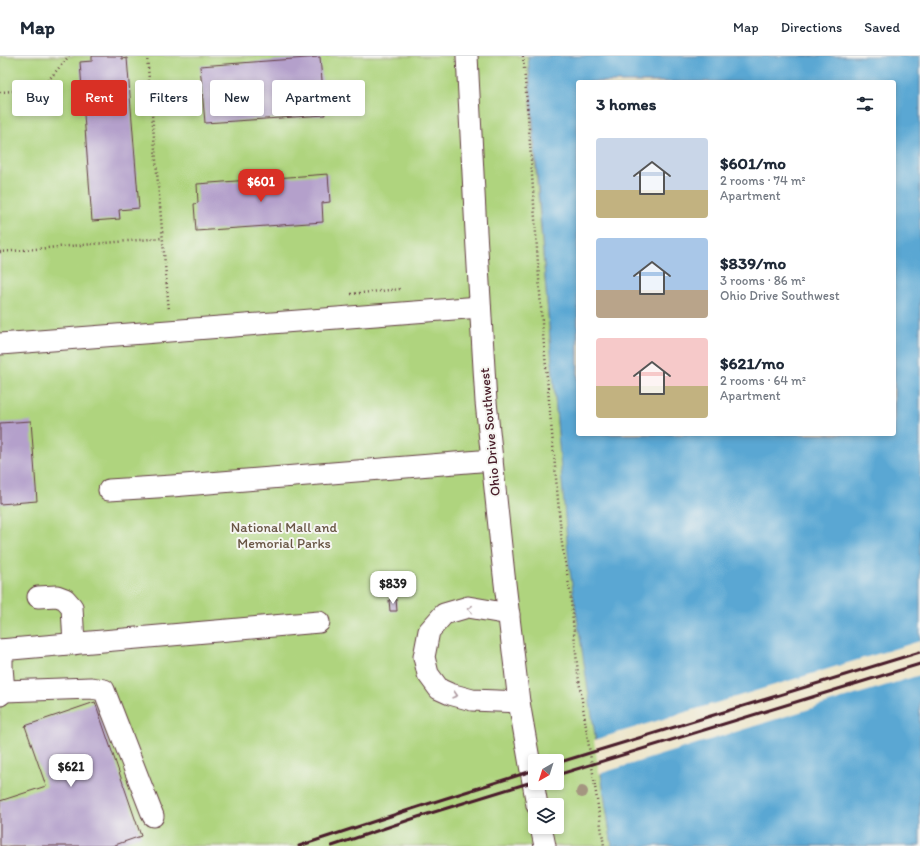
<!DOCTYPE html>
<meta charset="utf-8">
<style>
:root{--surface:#fff;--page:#f2f2f3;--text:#1f2937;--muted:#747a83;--line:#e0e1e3;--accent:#d93025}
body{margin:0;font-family:Itim,sans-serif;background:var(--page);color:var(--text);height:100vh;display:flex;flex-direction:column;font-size:15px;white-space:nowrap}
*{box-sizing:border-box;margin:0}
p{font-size:13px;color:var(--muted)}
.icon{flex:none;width:22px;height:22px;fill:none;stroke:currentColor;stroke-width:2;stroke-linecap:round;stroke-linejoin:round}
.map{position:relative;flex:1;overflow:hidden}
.panel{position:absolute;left:576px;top:24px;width:320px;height:356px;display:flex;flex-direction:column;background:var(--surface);border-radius:4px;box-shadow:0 2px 6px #0003}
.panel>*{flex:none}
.banner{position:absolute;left:12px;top:24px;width:380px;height:36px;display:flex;gap:8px}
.needle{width:26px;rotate:219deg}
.buttons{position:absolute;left:528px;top:698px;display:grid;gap:8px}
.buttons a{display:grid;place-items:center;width:36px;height:36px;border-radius:4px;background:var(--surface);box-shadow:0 2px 6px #0003;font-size:20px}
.price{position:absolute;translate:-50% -34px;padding:0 9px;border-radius:8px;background:#fff;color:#222;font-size:13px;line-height:26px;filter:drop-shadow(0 1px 2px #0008)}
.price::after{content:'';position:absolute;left:50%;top:24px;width:12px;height:9px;margin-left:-6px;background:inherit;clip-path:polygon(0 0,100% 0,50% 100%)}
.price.active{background:var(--accent);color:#fff}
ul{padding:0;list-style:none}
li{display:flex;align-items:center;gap:12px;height:100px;padding:0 20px}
li span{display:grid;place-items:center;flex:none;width:112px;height:80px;border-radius:4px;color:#555}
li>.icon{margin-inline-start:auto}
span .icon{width:48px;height:48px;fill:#fffc;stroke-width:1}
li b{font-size:17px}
h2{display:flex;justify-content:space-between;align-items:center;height:48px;padding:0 20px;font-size:17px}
.pill{padding:0 14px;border-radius:4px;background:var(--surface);box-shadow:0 2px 6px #0003;font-size:14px;line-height:36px}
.pill.active{background:var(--accent);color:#fff}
header{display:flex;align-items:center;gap:24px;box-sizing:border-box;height:56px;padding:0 20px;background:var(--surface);border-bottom:1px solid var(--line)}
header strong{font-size:19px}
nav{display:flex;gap:22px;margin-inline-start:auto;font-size:14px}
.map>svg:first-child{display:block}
.green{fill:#afd47e;stroke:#7c7a54;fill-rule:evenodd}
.water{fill:#5aa7d3;stroke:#52637f;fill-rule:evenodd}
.pier{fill:#ede5c9}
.building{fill:#b4a0cb}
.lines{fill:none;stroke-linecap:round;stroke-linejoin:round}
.minor-casing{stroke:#623d43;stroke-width:23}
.path{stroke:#623d43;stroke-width:2.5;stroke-dasharray:1 3;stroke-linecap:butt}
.minor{stroke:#fff;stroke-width:21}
.rail{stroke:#4a1f2b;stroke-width:3}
.tree{fill:#a49680}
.oneway{stroke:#ae9aa0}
.labels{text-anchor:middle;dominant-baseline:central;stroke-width:4;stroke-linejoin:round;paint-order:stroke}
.street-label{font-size:14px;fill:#4a1f2b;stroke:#f6f6f2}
.park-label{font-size:14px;fill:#685544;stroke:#f6f6f2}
</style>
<header>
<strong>Map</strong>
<nav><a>Map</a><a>Directions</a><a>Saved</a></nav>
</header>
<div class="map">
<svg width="920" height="790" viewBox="0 0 920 790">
<rect width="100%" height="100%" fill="#f6f6f2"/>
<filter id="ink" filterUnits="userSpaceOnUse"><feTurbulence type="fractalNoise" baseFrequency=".025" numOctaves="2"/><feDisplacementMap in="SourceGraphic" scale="8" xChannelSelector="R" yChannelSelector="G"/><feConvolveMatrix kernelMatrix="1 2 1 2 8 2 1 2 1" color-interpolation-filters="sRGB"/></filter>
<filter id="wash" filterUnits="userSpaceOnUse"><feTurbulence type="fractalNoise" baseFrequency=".012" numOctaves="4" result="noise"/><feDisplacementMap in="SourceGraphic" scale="16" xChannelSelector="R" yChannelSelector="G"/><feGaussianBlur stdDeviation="0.9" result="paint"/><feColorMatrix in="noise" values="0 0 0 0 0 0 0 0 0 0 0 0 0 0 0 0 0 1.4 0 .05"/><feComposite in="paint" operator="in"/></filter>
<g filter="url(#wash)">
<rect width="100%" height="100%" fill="#ede5c9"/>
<path class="green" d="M0,0H528L532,68L558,377L594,670L612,790H0ZM535,705H557V727H535ZM535,749H557V771H535Z"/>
<path class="water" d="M528,0H920V790H612L569,509L545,222ZM578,26H894V378H578Z"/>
<polygon class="pier" points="920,585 920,619 599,718 594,684"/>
<g id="blocks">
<g class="building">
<polygon points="92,0 122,0 122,3 127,2 139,152 119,154 120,163 92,165 80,6 92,5"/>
<polygon points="320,1 325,59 205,67 200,10"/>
<polygon points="328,118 330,146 322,147 323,166 196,175 194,148 198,147 197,128"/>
<polygon points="31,365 37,445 0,448 0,367"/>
<polygon points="396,543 397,555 390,555 389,544"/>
<polygon points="95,646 141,780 112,790 0,790 0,745 46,730 25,670"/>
</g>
</g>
</g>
<g filter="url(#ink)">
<use href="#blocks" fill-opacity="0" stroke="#623d43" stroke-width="1"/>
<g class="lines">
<defs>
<g id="minor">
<polyline points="467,0 476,176 486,346 504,519 519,646 537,749"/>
<polyline points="0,288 480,251"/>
<polyline points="109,434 172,430 492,404"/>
<polyline points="38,541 57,540 65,543 72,551 74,588"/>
<polyline points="509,558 468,551 444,558 429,575 424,601 428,618 439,633 450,638 472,644 519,646"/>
<polyline points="0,594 319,566"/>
<polyline points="4,635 91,632 104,634 153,760"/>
<polyline points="0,639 4,635 2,611 2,594"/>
<polyline points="541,771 545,790"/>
</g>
</defs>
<use href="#minor" class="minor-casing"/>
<g class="path">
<polyline points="147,0 169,255"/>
<polyline points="523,0 528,59 542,267 562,488 570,535 578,618 604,790"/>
<polyline points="0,36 41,33 69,0"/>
<polyline points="0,196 163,182"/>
<polyline points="351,238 400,233"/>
</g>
<use href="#minor" class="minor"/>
<g class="rail">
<polyline points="557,707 920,596"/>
<polyline points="557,719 920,608"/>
<polyline points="299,790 418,751 535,714"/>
<polyline points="332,790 418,761 535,725"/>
</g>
</g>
<circle class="tree" cx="582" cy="736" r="6"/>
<defs><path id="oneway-chevron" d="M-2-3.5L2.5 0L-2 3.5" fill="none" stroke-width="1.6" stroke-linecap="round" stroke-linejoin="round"/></defs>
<g class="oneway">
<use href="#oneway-chevron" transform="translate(470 553) rotate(-178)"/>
<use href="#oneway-chevron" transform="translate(455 639) rotate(16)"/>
</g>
</g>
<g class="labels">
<g class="street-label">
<text transform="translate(490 376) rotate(-95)">Ohio Drive Southwest</text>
</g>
<g class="park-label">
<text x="284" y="471">National Mall and<tspan x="284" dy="16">Memorial Parks</tspan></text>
</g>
</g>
</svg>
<div class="buttons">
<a><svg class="needle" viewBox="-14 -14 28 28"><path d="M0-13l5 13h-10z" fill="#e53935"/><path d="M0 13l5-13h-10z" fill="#747a83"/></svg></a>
<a><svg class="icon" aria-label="layers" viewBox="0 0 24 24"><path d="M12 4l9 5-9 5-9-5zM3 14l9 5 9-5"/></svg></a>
</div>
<b class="price active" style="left:261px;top:147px">$601</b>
<b class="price" style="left:393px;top:549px">$839</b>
<b class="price" style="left:71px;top:732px">$621</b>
<div class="banner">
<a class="pill">Buy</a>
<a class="pill active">Rent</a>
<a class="pill">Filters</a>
<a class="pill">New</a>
<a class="pill">Apartment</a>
</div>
<section class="panel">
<h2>3 homes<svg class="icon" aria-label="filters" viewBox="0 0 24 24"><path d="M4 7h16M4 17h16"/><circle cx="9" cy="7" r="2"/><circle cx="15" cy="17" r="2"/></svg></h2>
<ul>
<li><span style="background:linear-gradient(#c9d6e8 65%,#c2b280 0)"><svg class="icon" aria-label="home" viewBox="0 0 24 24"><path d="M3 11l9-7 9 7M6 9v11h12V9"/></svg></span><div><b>$601/mo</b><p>2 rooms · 74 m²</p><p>Apartment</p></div></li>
<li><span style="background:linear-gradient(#a9c7e8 65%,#b9a48a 0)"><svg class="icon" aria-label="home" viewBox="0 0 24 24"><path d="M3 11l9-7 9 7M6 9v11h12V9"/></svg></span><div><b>$839/mo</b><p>3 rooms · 86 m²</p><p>Ohio Drive Southwest</p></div></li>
<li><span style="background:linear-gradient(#f6c9c9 60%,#c2b280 0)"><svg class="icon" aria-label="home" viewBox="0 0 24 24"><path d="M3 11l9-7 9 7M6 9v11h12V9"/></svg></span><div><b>$621/mo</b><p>2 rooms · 64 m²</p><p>Apartment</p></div></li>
</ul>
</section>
</div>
